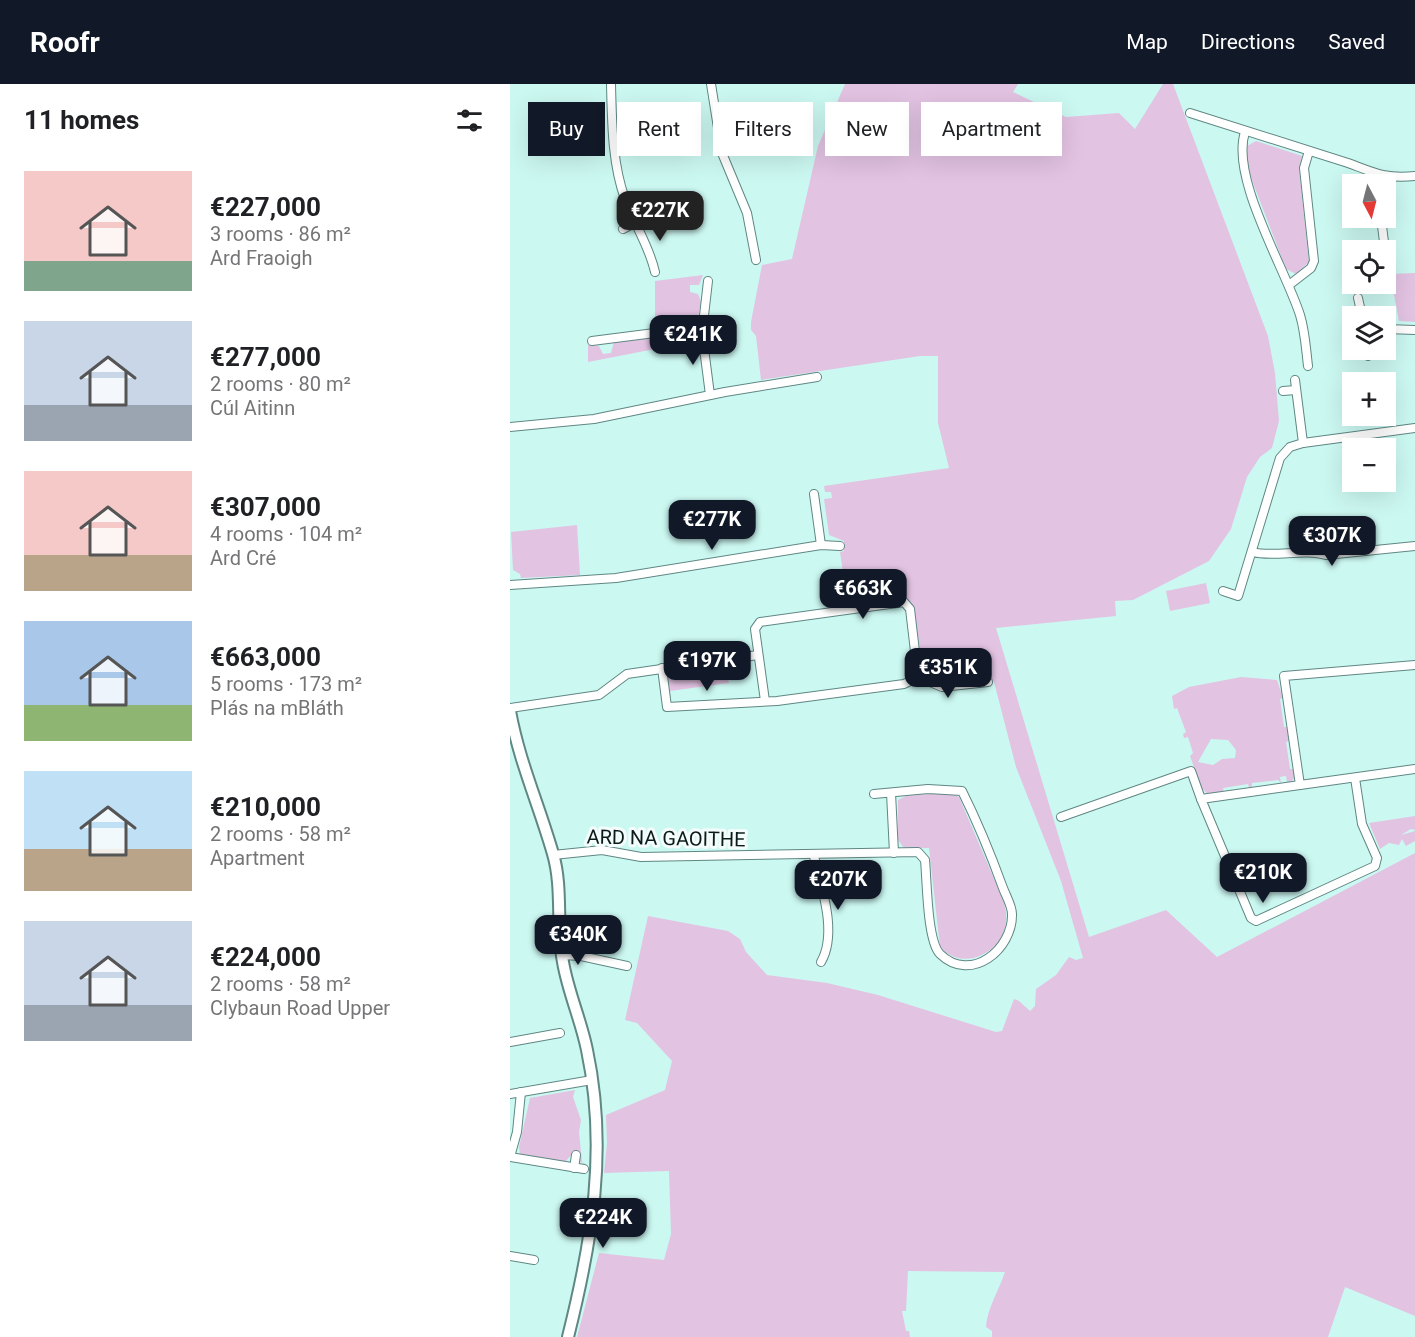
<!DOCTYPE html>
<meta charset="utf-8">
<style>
:root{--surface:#fff;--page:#f2f2f2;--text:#202124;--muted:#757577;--accent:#111827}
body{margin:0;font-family:Roboto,sans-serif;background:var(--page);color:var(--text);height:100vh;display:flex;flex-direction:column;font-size:22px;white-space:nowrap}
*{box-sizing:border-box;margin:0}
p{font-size:20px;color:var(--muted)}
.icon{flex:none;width:33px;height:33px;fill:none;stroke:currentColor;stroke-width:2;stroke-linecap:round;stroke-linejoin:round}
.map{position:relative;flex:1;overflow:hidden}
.drawer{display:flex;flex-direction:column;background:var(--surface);width:510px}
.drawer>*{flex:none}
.hud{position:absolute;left:18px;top:18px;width:570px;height:54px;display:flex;gap:12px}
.needle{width:39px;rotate:173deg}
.buttons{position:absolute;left:832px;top:90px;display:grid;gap:12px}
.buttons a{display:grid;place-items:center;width:54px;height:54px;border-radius:0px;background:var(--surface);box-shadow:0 6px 24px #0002;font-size:30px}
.price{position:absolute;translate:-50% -51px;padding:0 14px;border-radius:12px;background:var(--accent);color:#fff;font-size:20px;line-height:39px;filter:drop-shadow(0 2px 3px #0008)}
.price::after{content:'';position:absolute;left:50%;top:36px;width:18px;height:14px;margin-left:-9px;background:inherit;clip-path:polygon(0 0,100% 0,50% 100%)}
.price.current{background:#222;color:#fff}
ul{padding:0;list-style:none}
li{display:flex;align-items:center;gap:18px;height:150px;padding:0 24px}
li span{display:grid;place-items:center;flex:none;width:168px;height:120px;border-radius:0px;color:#555}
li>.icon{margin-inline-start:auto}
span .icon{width:72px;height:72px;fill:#fffc;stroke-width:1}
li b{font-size:26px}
h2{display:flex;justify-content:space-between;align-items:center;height:72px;padding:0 24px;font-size:26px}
.chip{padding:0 21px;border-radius:0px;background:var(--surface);box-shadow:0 6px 24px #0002;font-size:21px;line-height:54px}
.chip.current{background:var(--accent);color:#fff}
header{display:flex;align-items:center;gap:36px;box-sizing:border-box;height:84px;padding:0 30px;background:var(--accent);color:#fff}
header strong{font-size:28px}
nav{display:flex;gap:33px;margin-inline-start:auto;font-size:21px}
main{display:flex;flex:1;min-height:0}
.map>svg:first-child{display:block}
.green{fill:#e2c3e2;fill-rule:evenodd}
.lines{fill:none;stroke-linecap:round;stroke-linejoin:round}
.minor-casing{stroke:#5f8783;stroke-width:10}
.tertiary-casing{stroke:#5f8783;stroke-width:14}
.minor{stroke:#fff;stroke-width:8}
.tertiary{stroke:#fff;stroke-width:10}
.labels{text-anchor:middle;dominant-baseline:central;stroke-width:6;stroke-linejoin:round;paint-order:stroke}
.street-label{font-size:20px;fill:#0a1b19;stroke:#f4fdfc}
</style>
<header>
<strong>Roofr</strong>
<nav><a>Map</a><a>Directions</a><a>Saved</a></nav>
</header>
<main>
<section class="drawer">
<h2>11 homes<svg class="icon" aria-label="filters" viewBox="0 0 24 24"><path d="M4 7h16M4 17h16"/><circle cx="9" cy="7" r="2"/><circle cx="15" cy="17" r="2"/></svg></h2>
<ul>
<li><span style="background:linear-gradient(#f6c9c9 75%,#7fa58c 0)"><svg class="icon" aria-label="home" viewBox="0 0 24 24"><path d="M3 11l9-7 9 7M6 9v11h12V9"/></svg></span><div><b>€227,000</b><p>3 rooms · 86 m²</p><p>Ard Fraoigh</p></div></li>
<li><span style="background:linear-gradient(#c9d6e8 70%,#9aa5b1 0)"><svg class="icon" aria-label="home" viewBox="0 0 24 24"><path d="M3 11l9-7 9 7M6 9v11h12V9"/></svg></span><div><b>€277,000</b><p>2 rooms · 80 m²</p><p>Cúl Aitinn</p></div></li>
<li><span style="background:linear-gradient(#f6c9c9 70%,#b9a48a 0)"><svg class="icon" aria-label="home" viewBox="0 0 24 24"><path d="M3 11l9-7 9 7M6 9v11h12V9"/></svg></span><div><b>€307,000</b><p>4 rooms · 104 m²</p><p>Ard Cré</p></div></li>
<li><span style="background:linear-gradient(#a9c7e8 70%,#8fb573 0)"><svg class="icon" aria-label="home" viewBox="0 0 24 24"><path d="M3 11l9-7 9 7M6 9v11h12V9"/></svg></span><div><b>€663,000</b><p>5 rooms · 173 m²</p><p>Plás na mBláth</p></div></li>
<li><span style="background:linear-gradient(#bfe0f5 65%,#b9a48a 0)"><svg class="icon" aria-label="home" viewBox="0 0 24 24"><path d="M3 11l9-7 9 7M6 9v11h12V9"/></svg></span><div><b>€210,000</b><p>2 rooms · 58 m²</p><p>Apartment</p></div></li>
<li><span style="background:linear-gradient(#c9d6e8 70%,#9aa5b1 0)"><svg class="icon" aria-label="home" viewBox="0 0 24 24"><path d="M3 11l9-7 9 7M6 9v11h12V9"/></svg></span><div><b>€224,000</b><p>2 rooms · 58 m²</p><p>Clybaun Road Upper</p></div></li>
</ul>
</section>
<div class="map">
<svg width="905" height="1253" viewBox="0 0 905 1253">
<rect width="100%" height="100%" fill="#ccf8f2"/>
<g class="green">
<path d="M335,0H508L503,8L556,33L609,29L625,45L653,0H663L758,252L765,289L769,337L762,364L750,373L737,393L721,445L699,477L623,516L605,517L606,532L486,544L579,853L656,826L707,873L905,769V1232L835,1203L818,1253H482V1247L476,1243C477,1225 489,1206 495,1188L398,1187L396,1227H392L396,1247H399L400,1253H67L89,1169L154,1176L161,1150L159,1087L94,1089L97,1059L96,1031L155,1006L162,977L127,939L115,936L138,832L218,847L230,855L236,868L257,891L317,899L368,911L486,948L492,947L504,915L509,917L520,927L525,922L526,905L546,891L559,873L566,876L573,874L551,797L506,683L484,598L480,593L431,598L414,591L404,526L398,515L391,512L389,508L337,515L330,468L334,467V457L319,451L314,415L322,414L321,408H315L314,402L439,384L428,339V272H410L251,296L246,252L241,246V238L252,181L282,175L308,62Z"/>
<polygon points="746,57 792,72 789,84 799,178 786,190 776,185 738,86 735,73 737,62"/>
<polygon points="905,189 905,238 889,237 880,190"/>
<polygon points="193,191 189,201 180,201 180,208 188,210 191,218 186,243 171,242 170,239 145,242 145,197"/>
<polygon points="166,250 167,253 173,253 181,258 78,278 78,261 89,262 93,270 101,269 104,258"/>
<polygon points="67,441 70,491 11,494 10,490 3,486 1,448"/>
<polygon points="696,499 700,519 660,527 656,507"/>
<polygon points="215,582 219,599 160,607 158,595 161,590"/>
<path d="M731,593L767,596L773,614L770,615L774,643H777L779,657L776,658L780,685H784L785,693L781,698H777L776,692L770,693L771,699L768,696L742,699V703L739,704L738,700L713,704L714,709L697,710L691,703L680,672L683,669L678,653L674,654L673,650L676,648L667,624L664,625L662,612L679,603ZM701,655L718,656L726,666L725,674L712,675L703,681L688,678Z"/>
<path d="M442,708L449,713C460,739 471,764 482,790C487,802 495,816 496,829C500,865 455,891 430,863L419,764H394L388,756V716L396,712Z"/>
<polygon points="905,732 905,746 901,745 891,751 905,747 905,757 896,762 892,755 889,761 879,759 870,765 859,739"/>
<polygon points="65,1006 63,1013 71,1036 69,1048 72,1078 76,1081 69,1077 69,1071 62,1070 54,1079 10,1071 9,1063 20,1014"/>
</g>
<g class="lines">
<defs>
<g id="minor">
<path d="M101,0C102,38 102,79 115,115C124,140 139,161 145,188"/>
<polyline points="201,0 212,69 237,129 246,176"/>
<path d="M680,29L838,79C865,89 875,95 905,92"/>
<path d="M735,48C720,94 775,184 790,231C795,247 796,265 798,282"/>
<polyline points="871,134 875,166"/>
<polyline points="113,145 126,138"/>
<polyline points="876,174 877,184"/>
<polyline points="198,197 192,249 200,311"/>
<polyline points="779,201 801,184 804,177 794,84 799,67"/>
<polyline points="848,214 852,232"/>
<polyline points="876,245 905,246"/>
<polyline points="82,257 168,246 192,249"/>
<polyline points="857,266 858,272"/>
<polyline points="785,296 793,359"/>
<polyline points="773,307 786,306"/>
<polyline points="0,343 84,335 215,308 307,293"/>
<polyline points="304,410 311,461"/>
<path d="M742,468C764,474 794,464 816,471L905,462"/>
<polyline points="0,501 106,494 311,461 330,462"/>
<polyline points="713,507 728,512 770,374 780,363 793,359 905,344"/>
<polyline points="905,581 774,592 790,701 905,685"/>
<polyline points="152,584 157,623 267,617 394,600 408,593"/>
<polyline points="408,593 432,603 478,598"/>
<polyline points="255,617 245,545 250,538 394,518 400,525 408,593"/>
<polyline points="0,624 89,611 117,590 248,571"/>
<polyline points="790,701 691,715 741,834 746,837 865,782 867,774 852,740 845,694"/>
<polyline points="381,709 384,769"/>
<polyline points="551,733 681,687 691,715"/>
<path d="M43,771L92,766L131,773L408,768L415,776C417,796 417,857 430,870C461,900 503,865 502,830C502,822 496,812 493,804C481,771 468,739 452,707L418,705L364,710"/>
<path d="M304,772C311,802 328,849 311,878"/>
<polyline points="52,871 71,872 117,882"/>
<polyline points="0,958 50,949"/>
<polyline points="0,1010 82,996"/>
<polyline points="0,1073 74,1085"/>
<polyline points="0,1073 7,1048 11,1008"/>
<polyline points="64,1084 66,1071"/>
<polyline points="0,1172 24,1176"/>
</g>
<path id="tertiary" d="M0,627C9,677 29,721 43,770C53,804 46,843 53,878C58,908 71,936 77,966C98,1065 82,1157 58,1253"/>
</defs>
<use href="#minor" class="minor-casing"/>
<use href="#tertiary" class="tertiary-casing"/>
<use href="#minor" class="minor"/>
<use href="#tertiary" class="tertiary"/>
</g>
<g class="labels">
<g class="street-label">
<text transform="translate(156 754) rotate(1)">ARD NA GAOITHE</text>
</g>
</g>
</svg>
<div class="buttons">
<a><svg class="needle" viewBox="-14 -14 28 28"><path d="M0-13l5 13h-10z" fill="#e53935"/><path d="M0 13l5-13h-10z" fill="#757577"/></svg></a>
<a><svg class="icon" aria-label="locate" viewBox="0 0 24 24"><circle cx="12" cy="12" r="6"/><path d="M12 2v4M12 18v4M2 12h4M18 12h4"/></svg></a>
<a><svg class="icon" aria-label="layers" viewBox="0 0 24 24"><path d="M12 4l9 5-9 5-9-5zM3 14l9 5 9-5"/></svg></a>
<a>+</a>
<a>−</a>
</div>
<b class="price current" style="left:150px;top:158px">€227K</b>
<b class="price" style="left:183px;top:282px">€241K</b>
<b class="price" style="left:202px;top:467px">€277K</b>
<b class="price" style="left:822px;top:483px">€307K</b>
<b class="price" style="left:353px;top:536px">€663K</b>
<b class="price" style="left:197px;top:608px">€197K</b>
<b class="price" style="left:438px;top:615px">€351K</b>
<b class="price" style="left:753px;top:820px">€210K</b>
<b class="price" style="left:328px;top:827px">€207K</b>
<b class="price" style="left:68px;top:882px">€340K</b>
<b class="price" style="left:93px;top:1165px">€224K</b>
<div class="hud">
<a class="chip current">Buy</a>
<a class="chip">Rent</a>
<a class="chip">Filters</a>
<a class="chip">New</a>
<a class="chip">Apartment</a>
</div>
</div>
</main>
